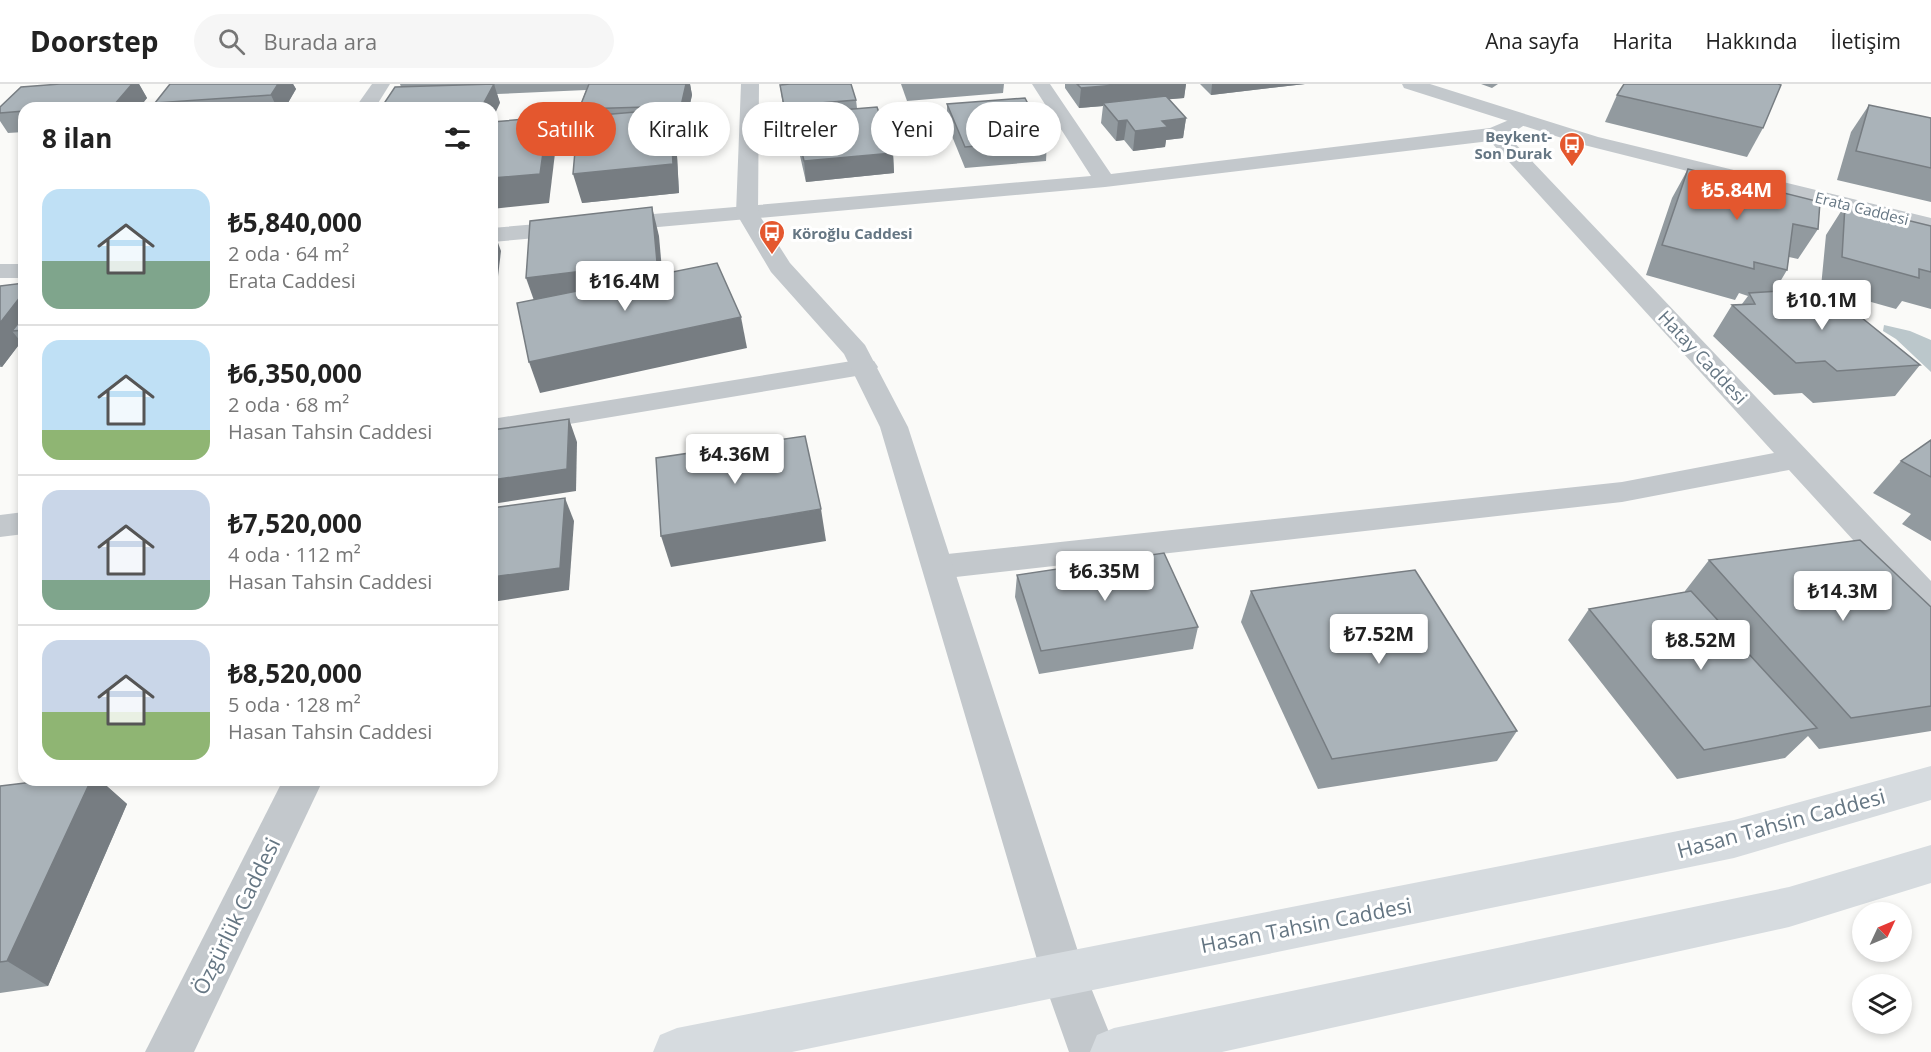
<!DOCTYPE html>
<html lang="tr">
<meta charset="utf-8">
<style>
:root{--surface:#fff;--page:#f6f6f6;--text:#222;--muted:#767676;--line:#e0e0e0;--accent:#e4572e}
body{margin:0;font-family:"Open Sans",sans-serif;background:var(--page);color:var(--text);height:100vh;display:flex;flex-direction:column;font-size:22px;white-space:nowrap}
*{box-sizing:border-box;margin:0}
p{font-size:20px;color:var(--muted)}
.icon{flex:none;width:33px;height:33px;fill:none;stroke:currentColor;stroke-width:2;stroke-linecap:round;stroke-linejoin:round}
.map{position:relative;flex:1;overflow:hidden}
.panel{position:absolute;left:18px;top:18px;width:480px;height:684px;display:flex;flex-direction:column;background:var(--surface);border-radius:18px;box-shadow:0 3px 9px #0003}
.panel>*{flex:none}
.guide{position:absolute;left:516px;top:18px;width:570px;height:54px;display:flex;gap:12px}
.needle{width:39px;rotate:46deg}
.controls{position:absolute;left:1852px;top:818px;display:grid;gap:12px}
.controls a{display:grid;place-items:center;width:60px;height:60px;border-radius:50%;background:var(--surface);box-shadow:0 3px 9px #0003;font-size:30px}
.price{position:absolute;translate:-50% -51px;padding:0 14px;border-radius:6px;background:#fff;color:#222;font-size:20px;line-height:39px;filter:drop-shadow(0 2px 3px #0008)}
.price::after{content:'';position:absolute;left:50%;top:36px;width:18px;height:14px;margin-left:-9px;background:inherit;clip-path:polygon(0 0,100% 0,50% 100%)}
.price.active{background:var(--accent);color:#fff}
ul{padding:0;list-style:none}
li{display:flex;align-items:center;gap:18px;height:150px;padding:0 24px}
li+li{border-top:2px solid var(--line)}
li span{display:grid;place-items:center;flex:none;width:168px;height:120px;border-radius:18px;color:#555}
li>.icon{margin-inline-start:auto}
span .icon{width:72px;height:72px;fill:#fffc;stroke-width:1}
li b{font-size:26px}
h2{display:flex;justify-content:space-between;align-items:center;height:72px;padding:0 24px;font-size:26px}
.chip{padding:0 21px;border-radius:27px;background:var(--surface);box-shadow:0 3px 9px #0003;font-size:21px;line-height:54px}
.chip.active{background:var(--accent);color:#fff}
header{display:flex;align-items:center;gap:36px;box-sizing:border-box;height:84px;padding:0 30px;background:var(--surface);border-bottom:2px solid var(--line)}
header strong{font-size:28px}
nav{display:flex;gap:33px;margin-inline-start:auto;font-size:21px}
.search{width:420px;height:54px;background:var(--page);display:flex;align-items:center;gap:15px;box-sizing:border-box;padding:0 21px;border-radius:33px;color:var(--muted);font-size:22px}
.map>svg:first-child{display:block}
.water{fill:#bbc7cb}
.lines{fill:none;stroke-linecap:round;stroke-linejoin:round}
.minor{fill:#c3c8cc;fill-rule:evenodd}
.tertiary{fill:#c3c8cc;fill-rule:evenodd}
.secondary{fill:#d6dbdf;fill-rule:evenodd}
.wall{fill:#929a9f}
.shaded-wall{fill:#777d82}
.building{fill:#aab3b9;stroke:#777d82;stroke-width:1.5}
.labels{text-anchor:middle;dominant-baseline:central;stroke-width:6;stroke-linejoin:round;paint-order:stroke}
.far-poi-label{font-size:15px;font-weight:bold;fill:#657683;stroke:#fff;text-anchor:end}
.far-street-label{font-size:15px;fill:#657683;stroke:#fff}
.street-label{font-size:18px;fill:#657683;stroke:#fff}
.near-street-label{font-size:21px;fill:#657683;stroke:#fff}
</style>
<header>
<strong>Doorstep</strong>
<div class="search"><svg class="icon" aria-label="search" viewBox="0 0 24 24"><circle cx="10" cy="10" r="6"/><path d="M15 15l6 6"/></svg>Burada ara</div>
<nav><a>Ana sayfa</a><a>Harita</a><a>Hakkında</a><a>İletişim</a></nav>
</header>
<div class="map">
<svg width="1931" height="968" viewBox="0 0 1931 968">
<rect width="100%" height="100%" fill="#fafaf8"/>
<polygon class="water" points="1884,241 1910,247 1931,256 1931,288 1896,255 1883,247"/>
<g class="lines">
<g class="minor">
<polygon points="1032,0 1050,0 1111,90 1490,44 1509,36 1523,36 1526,40 1508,52 1931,497 1931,532 1919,528 1789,386 1622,418 938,495 926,492 922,483 926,474 938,471 1622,398 1774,369 1490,57 1105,103 492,158 492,144 1091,92"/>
<rect x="0" y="180" width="24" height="14"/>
<polygon points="864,275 874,277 878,283 874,289 492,353 492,335"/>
<polygon points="24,428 24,450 0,453 0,431"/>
</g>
<g class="tertiary">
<polygon points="372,0 390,0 375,24 355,24"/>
<polygon points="741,0 759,0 758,129 790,179 865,261 908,343 1085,889 1117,968 1069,968 1041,889 880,343 844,270 771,188 736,129"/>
<polygon points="1402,0 1430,0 1598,53 1931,134 1931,148 1584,61 1404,4"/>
<polygon points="283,696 323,696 194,968 145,968"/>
</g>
<g class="secondary">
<polygon points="1931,682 1931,716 1734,774 792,968 653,968 660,951 677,944 1734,736"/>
<polygon points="1931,761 1931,799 1789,843 1222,968 1090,968 1097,951 1114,944 1789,803"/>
</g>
</g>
<g class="wall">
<polygon points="60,0 139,0 147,14 139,24 24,24 24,48 8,49 0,37 0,23"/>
<polygon points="170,0 293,0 296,5 285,24 158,24 155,19"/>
<polygon points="400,0 690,0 692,11 685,42 674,42 676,53 679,109 582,119 581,33 579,25 586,6 497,10 500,19 401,3"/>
<polygon points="901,0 1004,0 1003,9 907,17"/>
<polygon points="1065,0 1186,0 1184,14 1169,15 1186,34 1183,54 1166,56 1165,63 1133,67 1124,56 1116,57 1101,39 1103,22 1079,24 1065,4"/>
<polygon points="1200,0 1305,0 1211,11"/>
<polygon points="1481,0 1498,0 1492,4"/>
<polygon points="780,1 856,16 857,24 893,69 894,89 806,98 795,50 794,41 786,42"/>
<polygon points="1617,11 1763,44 1747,73 1605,38"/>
<polygon points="947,20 1047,56 1046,77 965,84 947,40"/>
<polygon points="1869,21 1931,34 1931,118 1837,96 1851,48"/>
<polygon points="1688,85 1818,145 1798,175 1789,173 1787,186 1774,208 1825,204 1821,203 1826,151 1845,121 1931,142 1931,225 1902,217 1896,225 1825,205 1920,281 1895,312 1813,319 1802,309 1774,311 1713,252 1732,221 1742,220 1748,212 1739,209 1735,216 1646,191 1672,114"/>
<polygon points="24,199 24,262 21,258 2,283 0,283 0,202"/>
<polygon points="1931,356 1931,457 1902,440 1911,430 1873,409 1901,377"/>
<polygon points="1709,476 1931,523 1931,647 1819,665 1808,652 1785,674 1677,695 1568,556 1589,525 1685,508 1685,507"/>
<polygon points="1017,491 1198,543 1193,565 1039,590 1015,513"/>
<polygon points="1251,507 1517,647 1497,677 1318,705 1241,538"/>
<polygon points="50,696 100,696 127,720 48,902 0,909 0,702"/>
</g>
<g class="shaded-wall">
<polygon points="132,0 139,0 147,14 139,24 116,24 114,21"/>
<polygon points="278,0 293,0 296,5 285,24 277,24 271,11"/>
<polygon points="494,0 500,19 492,36 492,24 481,24"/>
<polygon points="686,0 690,0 692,11 685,42 681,22"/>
<polygon points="1127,0 1186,0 1184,14 1105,21 1103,19 1103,22 1079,24 1081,4"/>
<polygon points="1212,0 1305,0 1211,11"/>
<polygon points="670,25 676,53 679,109 582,119 573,90"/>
<polygon points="548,33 556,61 549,119 492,125 492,94"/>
<polygon points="1186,34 1183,54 1166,56 1165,63 1133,67 1135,47 1162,37"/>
<polygon points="1127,36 1124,56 1116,57 1118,37"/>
<polygon points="893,69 894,89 806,98 804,77"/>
<polygon points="652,123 659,152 664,209 537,225 526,194"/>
<polygon points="492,142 501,167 494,226 492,226"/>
<polygon points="24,208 24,246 12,247 21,258 2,283 0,281 0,239"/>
<polygon points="741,233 747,264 540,309 529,278"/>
<polygon points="569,335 577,358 576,407 492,420 492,396"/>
<polygon points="565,414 574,437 569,506 492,518 492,493"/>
<polygon points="821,425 826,457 671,483 661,452"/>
<polygon points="91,696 100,696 127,720 48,902 7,877"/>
</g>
<g class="building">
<polygon points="60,0 132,0 114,21 65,24 24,24 24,27 0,29 0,23 21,3"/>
<polygon points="170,0 278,0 271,11 155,19"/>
<polygon points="494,0 481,24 381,24 395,3"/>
<polygon points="589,0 686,0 681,22 579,25"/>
<polygon points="790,0 851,0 856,16 784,22 780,1"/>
<polygon points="1077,0 1127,0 1081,4"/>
<polygon points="1624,0 1778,0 1781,1 1763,44 1617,11"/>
<polygon points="1166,12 1186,34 1162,37 1168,43 1135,47 1127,36 1118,37 1103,19"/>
<polygon points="1025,14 1047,56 965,63 947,20"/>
<polygon points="1869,21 1931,34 1931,84 1856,67"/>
<polygon points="877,23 893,69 804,77 793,30"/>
<polygon points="670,25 673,80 573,90 578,33"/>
<polygon points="548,33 540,90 492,94 492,38"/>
<polygon points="1688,85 1820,118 1818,145 1793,140 1787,186 1754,178 1754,185 1662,161"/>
<polygon points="1845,121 1931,142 1931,188 1919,185 1919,194 1842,173"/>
<polygon points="652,123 657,178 526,194 530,137"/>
<polygon points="717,179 741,233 529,278 517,219"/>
<polygon points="24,199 24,208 0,239 0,202"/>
<polygon points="1825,204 1920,281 1837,287 1825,277 1796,279 1732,221 1755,220 1749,209"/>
<polygon points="24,232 24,246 12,247"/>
<polygon points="569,335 567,385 492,396 492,346"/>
<polygon points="805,352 821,425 661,452 656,374"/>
<polygon points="1931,356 1931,393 1901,377"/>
<polygon points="565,414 560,484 492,493 492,424"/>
<polygon points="1860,456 1931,523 1931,622 1851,634 1709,476"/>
<polygon points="1164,469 1198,543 1041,567 1017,491"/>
<polygon points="1415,486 1517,647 1332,675 1251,507"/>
<polygon points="1691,507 1817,644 1704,666 1589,525"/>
<polygon points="50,696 91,696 7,877 0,878 0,702"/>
</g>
<defs>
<symbol id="bus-pin" viewBox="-11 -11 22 30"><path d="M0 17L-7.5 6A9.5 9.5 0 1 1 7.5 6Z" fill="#e4572e" stroke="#fff"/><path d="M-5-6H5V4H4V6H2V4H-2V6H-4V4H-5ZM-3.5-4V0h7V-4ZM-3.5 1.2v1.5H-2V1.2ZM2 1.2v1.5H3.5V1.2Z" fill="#fff"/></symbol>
</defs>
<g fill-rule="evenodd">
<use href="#bus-pin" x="1557" y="46" width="30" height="40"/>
<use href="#bus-pin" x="757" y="134" width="30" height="40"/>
</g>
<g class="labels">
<g class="far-poi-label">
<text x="1552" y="52">Beykent-<tspan x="1552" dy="17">Son Durak</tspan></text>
<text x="792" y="149" text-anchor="start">Köroğlu Caddesi</text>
</g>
<g class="far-street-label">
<text transform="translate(1862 124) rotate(14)">Erata Caddesi</text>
</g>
<g class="street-label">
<text transform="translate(1703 273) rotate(47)">Hatay Caddesi</text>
</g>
<g class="near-street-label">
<text transform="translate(1781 739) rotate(-15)">Hasan Tahsin Caddesi</text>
<text transform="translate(236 832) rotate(-64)">Özgürlük Caddesi</text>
<text transform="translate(1306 841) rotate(-11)">Hasan Tahsin Caddesi</text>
</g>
</g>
</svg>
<div class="controls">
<a><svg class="needle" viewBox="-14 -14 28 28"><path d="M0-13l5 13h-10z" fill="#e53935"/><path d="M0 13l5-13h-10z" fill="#767676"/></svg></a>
<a><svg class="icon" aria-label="layers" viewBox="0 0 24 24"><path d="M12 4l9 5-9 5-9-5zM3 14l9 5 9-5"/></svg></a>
</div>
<b class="price active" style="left:1737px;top:137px">₺5.84M</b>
<b class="price" style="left:625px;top:228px">₺16.4M</b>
<b class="price" style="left:1822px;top:247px">₺10.1M</b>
<b class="price" style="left:735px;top:401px">₺4.36M</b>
<b class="price" style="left:1105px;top:518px">₺6.35M</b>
<b class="price" style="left:1843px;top:538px">₺14.3M</b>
<b class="price" style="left:1379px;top:581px">₺7.52M</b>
<b class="price" style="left:1701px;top:587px">₺8.52M</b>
<div class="guide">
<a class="chip active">Satılık</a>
<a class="chip">Kiralık</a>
<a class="chip">Filtreler</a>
<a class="chip">Yeni</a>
<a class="chip">Daire</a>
</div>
<section class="panel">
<h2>8 ilan<svg class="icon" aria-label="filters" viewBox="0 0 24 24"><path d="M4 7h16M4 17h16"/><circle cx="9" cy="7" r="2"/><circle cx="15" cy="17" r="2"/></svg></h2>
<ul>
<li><span style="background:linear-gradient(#bfe0f5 60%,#7fa58c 0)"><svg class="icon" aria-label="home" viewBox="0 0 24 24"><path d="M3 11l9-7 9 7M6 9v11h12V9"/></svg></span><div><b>₺5,840,000</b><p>2 oda · 64 m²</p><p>Erata Caddesi</p></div></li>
<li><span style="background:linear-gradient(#bfe0f5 75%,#8fb573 0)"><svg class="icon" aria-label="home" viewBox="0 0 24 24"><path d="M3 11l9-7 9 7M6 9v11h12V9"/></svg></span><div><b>₺6,350,000</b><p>2 oda · 68 m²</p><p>Hasan Tahsin Caddesi</p></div></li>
<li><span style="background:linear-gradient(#c9d6e8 75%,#7fa58c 0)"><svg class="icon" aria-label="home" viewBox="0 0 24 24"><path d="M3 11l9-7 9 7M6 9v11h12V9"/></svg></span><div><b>₺7,520,000</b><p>4 oda · 112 m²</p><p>Hasan Tahsin Caddesi</p></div></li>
<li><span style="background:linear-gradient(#c9d6e8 60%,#8fb573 0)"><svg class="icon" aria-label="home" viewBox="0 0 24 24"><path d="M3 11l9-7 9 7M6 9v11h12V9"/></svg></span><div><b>₺8,520,000</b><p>5 oda · 128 m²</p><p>Hasan Tahsin Caddesi</p></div></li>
</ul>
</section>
</div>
